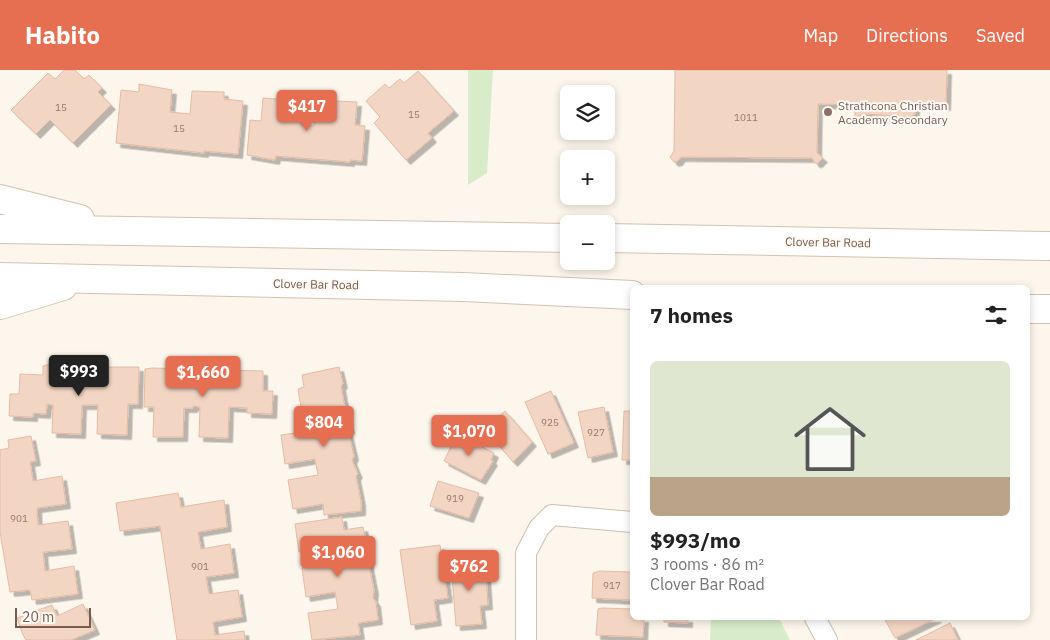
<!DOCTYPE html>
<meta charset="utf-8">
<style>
:root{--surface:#fff;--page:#f2f2f2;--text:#222;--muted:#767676;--accent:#e76f51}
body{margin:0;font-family:"IBM Plex Sans",sans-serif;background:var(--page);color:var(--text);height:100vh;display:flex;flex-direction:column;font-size:19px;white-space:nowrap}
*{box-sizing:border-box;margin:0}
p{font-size:16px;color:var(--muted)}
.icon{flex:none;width:28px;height:28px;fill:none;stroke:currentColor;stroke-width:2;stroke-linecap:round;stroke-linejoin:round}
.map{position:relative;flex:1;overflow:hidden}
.sheet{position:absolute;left:630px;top:215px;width:400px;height:335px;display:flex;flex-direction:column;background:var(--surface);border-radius:8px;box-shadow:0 2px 8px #0003}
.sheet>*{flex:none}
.tools{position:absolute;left:560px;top:15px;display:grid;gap:10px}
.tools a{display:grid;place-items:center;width:55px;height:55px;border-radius:8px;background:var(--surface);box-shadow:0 2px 8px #0003;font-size:25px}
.scale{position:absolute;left:15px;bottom:12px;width:76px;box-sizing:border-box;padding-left:5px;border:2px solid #7a5c4d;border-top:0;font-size:14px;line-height:18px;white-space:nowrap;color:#7a5c4d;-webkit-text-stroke:4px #fffaf3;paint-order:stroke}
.price{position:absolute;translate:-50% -42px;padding:0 11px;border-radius:5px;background:var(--accent);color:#fff;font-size:16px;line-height:32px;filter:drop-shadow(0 1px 2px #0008)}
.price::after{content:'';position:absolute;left:50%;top:30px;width:15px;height:11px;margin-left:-8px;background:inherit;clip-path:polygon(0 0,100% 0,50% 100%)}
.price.active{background:#222;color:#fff}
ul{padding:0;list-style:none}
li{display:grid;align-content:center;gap:10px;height:265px;padding:0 20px}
li span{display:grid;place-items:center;height:155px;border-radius:8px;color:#555}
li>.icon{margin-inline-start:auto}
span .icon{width:90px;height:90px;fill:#fffc;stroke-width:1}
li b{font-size:21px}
h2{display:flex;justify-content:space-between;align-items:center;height:60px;padding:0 20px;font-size:21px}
header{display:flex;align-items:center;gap:30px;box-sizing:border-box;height:70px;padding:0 25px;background:var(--accent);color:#fff}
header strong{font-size:24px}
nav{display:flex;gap:28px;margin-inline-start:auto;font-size:18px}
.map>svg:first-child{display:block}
.green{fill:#d8ecc9}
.building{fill:#f3d5c3;stroke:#e6bba3;filter:url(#shadow)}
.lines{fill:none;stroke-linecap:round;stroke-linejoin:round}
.minor-casing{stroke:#d1beb0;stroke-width:22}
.secondary-casing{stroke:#d6c0b0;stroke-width:30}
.minor{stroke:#fff;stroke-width:20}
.secondary{stroke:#fff;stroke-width:28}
.education-dot{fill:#8d6e63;stroke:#fffaf3;stroke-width:2}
.labels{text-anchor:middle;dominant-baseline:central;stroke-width:4;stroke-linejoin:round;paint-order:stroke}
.number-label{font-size:10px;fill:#987a6a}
.education-label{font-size:12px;fill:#785e54;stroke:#fffaf3;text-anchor:start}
.street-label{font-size:12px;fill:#7a5c4d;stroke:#fffaf3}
</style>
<header>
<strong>Habito</strong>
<nav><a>Map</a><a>Directions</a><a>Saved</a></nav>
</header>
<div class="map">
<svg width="1050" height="570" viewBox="0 0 1050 570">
<defs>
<filter id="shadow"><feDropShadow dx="4.5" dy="4.5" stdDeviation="0" flood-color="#0004"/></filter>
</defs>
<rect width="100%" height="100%" fill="#fdf6ec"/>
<g class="green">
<polygon points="468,0 493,0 487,103 468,115"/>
<polygon points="711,548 779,548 790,570 710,570"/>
</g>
<g class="building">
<polygon points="64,0 75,0 84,9 89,5 102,18 98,22 111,35 73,73 50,50 36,64 11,40 48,3 55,9"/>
<polygon points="675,0 947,0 946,36 915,35 915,44 910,47 865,44 859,46 855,46 855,35 818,34 817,83 823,88 818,93 815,93 812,88 681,87 678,91 674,92 670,87 674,81"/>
<polygon points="418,1 454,41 428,63 432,68 406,90 374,53 380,47 366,31 385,14 389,18 400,9 404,13"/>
<polygon points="139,14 172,20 170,42 190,44 192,21 224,22 224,29 243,31 238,84 204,81 204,83 116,73 121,20 139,22"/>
<polygon points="277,27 303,29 301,55 314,56 316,30 357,32 355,55 365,56 362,91 350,90 350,92 276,86 275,90 247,85 250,50 261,51 263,28 277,29"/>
<polygon points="50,294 59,297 139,297 138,334 128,334 127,365 97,364 98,335 82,335 81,364 52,363 53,335 47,334 46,344 33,343 33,347 9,346 10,324 19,324 20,304 43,305 43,296"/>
<polygon points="339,297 343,314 341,316 344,333 346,335 345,344 350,359 348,361 354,386 352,390 358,404 356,406 361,431 361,441 324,445 323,434 293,439 288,410 318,405 315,389 285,394 281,365 310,361 308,342 302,343 298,319 304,317 302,305"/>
<polygon points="152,298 263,301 263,321 273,321 272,344 247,343 247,338 229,337 228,368 199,367 200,337 193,336 193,338 184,338 183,367 153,367 154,337 144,337 145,299"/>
<polygon points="551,321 574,373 548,384 525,332"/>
<polygon points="604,337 613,382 588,388 578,342"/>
<polygon points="505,341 532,372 513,392 485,359"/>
<polygon points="624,341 632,341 632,390 622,390"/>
<polygon points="457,364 494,383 491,390 493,391 481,410 444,391"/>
<polygon points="31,366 36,391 30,392 33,411 62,406 66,434 37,438 38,455 68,451 72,479 43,482 45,501 74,496 78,524 32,530 30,520 10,522 0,462 0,380 9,378 8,370"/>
<polygon points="438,411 479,423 469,448 430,436"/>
<polygon points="178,423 181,437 224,430 227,457 198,462 201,479 230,474 234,503 206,507 209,524 238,520 242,547 213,552 215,565 244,561 245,570 177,570 160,456 120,461 116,433"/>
<polygon points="342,447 344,460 363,457 367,474 366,484 369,486 369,495 374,520 373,528 376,532 378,550 358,553 360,565 312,570 308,543 338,539 335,522 306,527 302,498 331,494 329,478 299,482 295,454"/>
<polygon points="440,475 448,528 434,530 437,551 411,555 400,480"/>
<polygon points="485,491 488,535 480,536 482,554 456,556 451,494"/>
<polygon points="600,501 632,502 632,530 592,528 593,503"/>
<polygon points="83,534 95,560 71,570 26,570 23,565 17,548 52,535 57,546"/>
<polygon points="602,538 632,539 632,548 644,548 643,567 596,565 598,539"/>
<polygon points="664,548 688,548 688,553 664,552"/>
<polygon points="884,548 937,548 895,568"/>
<polygon points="950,553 958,570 916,570"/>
</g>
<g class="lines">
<defs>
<g id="minor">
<polyline points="815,548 827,570"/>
<polyline points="526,570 526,483 539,458 552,445 632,452"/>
</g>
<g id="secondary">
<polyline points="0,129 80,149"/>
<polyline points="0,159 569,168"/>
<polyline points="606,168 1050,176"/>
<polyline points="0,207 463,217 632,225"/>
<polyline points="0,235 63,216"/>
<polyline points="1028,239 1050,239"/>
</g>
</defs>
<use href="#minor" class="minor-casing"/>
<use href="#secondary" class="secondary-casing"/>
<use href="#minor" class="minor"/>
<use href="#secondary" class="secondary"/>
</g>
<circle class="education-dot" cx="828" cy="42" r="5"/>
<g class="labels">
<g class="number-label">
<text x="61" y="37">15</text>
<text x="414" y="44">15</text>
<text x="746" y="47">1011</text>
<text x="179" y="58">15</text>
<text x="550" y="352">925</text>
<text x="596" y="362">927</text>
<text x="455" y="428">919</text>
<text x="19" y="448">901</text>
<text x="200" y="496">901</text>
<text x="612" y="515">917</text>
</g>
<g class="education-label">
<text x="838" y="35">Strathcona Christian<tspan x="838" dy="14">Academy Secondary</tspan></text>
</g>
<g class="street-label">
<text transform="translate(828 172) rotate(1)">Clover Bar Road</text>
<text transform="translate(316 214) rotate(1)">Clover Bar Road</text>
</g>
</g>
</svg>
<div class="tools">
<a><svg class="icon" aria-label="layers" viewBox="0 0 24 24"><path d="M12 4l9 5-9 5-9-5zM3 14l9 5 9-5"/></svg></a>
<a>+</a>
<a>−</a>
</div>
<div class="scale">20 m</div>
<b class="price" style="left:307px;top:62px">$417</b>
<b class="price active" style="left:79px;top:327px">$993</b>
<b class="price" style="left:203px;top:328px">$1,660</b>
<b class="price" style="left:324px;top:378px">$804</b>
<b class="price" style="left:469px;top:387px">$1,070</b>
<b class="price" style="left:338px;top:508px">$1,060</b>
<b class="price" style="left:469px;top:522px">$762</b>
<section class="sheet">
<h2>7 homes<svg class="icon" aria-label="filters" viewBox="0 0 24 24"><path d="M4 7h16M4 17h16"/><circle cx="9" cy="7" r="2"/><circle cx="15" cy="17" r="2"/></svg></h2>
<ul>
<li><span style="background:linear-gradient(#dfe7d0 75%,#b9a48a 0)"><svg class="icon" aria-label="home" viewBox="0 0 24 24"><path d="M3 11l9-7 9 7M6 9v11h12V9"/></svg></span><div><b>$993/mo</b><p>3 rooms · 86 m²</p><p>Clover Bar Road</p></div></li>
</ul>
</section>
</div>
